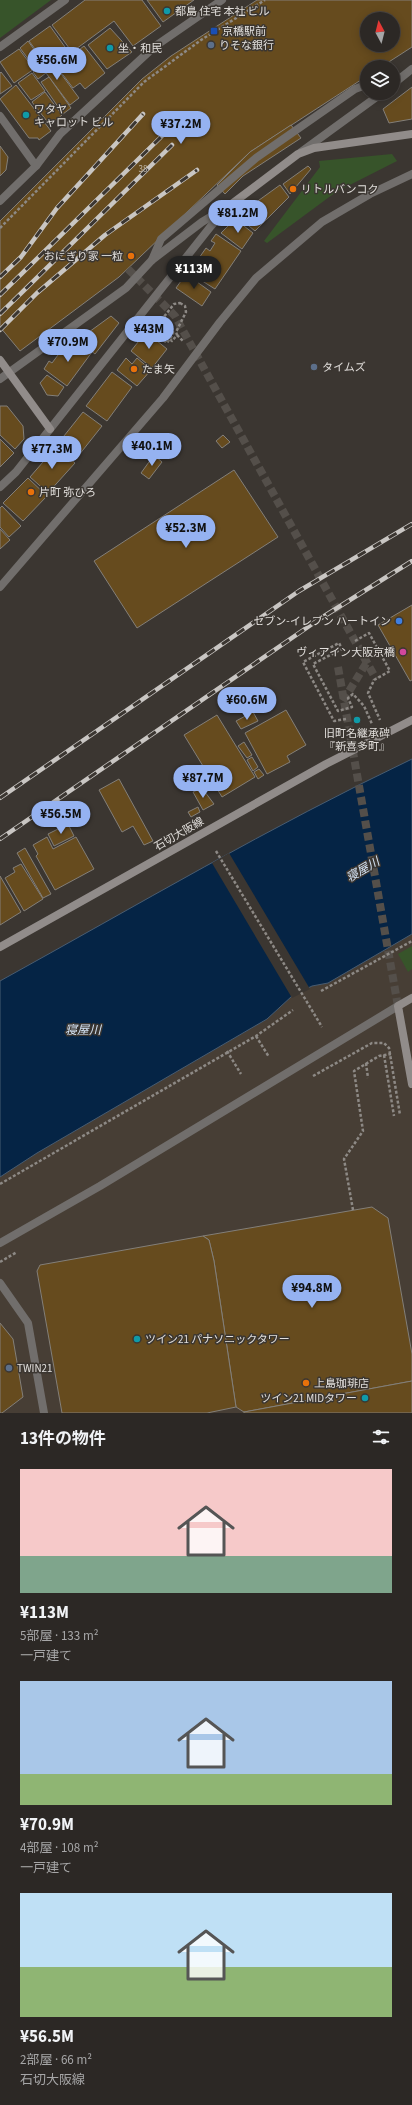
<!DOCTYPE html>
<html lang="ja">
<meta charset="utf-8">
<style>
:root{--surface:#2c2825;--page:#34302d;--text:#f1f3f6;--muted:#a6a6a7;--line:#484442;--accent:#95b2f1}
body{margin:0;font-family:"Source Sans 3","Noto Sans JP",sans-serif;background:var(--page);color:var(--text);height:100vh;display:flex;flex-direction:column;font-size:15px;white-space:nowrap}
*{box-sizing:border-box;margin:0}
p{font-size:13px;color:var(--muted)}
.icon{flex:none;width:22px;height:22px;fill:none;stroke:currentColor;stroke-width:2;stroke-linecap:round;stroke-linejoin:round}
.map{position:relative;height:1413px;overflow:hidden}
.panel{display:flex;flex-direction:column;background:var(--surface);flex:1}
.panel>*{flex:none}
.needle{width:26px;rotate:353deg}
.controls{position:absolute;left:360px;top:12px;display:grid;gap:8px}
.controls a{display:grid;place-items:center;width:40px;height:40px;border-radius:50%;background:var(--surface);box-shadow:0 2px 10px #0003,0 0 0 1px var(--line);font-size:20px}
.price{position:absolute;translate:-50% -34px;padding:0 9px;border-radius:14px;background:var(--accent);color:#111;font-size:13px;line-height:26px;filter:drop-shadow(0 1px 2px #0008)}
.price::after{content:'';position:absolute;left:50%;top:24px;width:12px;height:9px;margin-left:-6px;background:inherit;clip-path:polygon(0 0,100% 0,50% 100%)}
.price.selected{background:#222;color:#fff}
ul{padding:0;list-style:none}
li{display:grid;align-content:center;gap:8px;height:212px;padding:0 20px}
li span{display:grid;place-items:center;height:124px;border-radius:0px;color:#555}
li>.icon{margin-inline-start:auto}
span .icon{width:72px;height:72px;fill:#fffc;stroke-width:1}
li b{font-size:17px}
h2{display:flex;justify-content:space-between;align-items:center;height:48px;padding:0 20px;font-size:17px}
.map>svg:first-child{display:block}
.built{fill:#473e35}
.green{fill:#37542a}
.water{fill:#052445;stroke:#475c72}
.pier{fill:#3b3631}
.building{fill:#664b1e;stroke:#837f79;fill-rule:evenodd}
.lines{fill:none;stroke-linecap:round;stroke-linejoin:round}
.street-tunnel{stroke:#544f4a;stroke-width:8;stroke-dasharray:8 4;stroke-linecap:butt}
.path{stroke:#8d8985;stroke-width:2.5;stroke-dasharray:3 2;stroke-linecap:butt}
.lane{stroke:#716e6c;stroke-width:8}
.street{stroke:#716e6c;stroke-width:8}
.secondary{stroke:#918c8a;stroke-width:8}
.rail-casing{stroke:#c9c6c3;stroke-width:4.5}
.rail{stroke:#3b3631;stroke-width:3;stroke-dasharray:9;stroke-linecap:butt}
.culture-dot{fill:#0f9aa8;stroke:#3b3631;stroke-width:1.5}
.transit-dot{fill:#1a4fb4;stroke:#3b3631;stroke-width:1.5}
.service-dot{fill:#5c6f8a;stroke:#3b3631;stroke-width:1.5}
.food-dot{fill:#e8710a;stroke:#3b3631;stroke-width:1.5}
.shop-dot{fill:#3f7fe0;stroke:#3b3631;stroke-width:1.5}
.hotel-dot{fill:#d1479c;stroke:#3b3631;stroke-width:1.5}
.labels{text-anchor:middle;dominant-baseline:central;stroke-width:3;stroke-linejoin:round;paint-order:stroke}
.number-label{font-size:9px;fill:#c2b9ac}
.poi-label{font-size:11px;fill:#e1dedb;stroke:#3b3631;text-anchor:start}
.street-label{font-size:11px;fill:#e1dedb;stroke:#3b3631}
.water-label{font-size:12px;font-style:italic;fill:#d5e5f7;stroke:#3b3631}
</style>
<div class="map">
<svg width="412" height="1413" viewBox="0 0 412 1413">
<rect width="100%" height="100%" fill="#3b3631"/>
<polygon class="built" points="412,934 412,1413 0,1413 0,1177 37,1153 267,1019 292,996 312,986 328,983"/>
<g class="green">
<polygon points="0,0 51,0 0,38"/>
<polygon points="392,154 397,161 336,192 267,243 264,241 320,167 319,161"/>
<polygon points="412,946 412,969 408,972 398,954"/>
</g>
<path class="water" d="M412,759V934L328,983L312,986L292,996L267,1019L37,1153L0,1177V981C136,906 271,826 412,759Z"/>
<polygon class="pier" points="229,853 310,989 292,998 212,863"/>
<g class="building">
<polygon points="85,0 142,0 161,26 133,46 114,21 72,52 52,25"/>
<polygon points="147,0 194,0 163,22"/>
<path d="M257,0H412V47L381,67H367V76L250,152L119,277L20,351L0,327V221L142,79L171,56ZM367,19H393V45H367Z"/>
<polygon points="50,26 70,54 56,64 51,56 44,61 29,41"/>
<polygon points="110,28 132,52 107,69 88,45"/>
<polygon points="28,41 43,62 35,68 20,48"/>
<polygon points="84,46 105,73 85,89 80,83 73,88 57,67"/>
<polygon points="19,49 34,69 14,83 0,62"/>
<polygon points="50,59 79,98 70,105 46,73 38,79 33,72"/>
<polygon points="1,72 12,86 0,94 0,73"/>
<polygon points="32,73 45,91 31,100 18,83"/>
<polygon points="49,77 71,108 63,114 41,82"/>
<polygon points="16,85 51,131 39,140 38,138 29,138 0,99"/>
<polygon points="412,87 412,119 389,123 383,109"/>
<polygon points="45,92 62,115 50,125 32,102"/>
<polygon points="291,125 301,138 243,176 225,194 217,185 250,152"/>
<polygon points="0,146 8,157 6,170 0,176"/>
<polygon points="308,166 311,169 290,194 283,184"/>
<polygon points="280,185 289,197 255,231 237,216"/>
<polygon points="235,219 253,233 242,249 221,233"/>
<polygon points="216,234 241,251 215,289 188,272 193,264 197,268 202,261 199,258 206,248 210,251 215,243 211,241"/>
<polygon points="186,274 211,292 202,306 176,288"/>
<polygon points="111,316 119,323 95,354 78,340"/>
<polygon points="146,332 167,349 152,368 131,351"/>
<polygon points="76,341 92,352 67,386 44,369 49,361 52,363 61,351 66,355"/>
<polygon points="126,358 132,364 137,358 151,370 137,386 117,370"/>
<polygon points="112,372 132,387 107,421 86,406"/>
<polygon points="47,375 64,387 58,396 47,395 40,383"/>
<polygon points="0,406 7,406 23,426 24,439 15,449 0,435"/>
<polygon points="83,412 102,426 75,460 56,446"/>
<polygon points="223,435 230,442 222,448 216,441"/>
<polygon points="0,439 14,453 0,467"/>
<polygon points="56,447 75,463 48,493 30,477"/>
<polygon points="154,455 162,462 149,479 141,473"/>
<polygon points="234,470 278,537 137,628 94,561"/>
<polygon points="28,478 47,496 23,521 3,503"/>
<polygon points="2,506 21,526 9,537 0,527 0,508"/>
<polygon points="0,529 10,540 0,549"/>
<polygon points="412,605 412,680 410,681 378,625"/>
<polygon points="286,710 306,745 287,756 290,762 267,774 245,733"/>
<polygon points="253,712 258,721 241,729 236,721"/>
<polygon points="217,715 255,777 222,797 184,735"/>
<polygon points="244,742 252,755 247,758 238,746"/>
<polygon points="252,757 258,767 253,771 247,760"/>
<polygon points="259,769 264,775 258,779 254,772"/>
<polygon points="119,779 153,841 144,845 133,826 122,832 99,790"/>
<polygon points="202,788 214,804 203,810 193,792"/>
<polygon points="198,807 200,812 191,817 188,812"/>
<polygon points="68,824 74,836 54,846 48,834"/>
<polygon points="47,837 53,849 76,837 94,869 55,890 36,856 38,854 33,845"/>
<polygon points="25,848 51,894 43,898 17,853"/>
<polygon points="21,864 43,899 24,911 5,878 15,872 13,868"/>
<polygon points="0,876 21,912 0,925"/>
<polygon points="372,1207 388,1218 412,1354 412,1381 244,1412 236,1407 214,1261 209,1240 203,1236"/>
<polygon points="203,1236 209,1240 214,1261 236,1407 207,1413 62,1413 37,1271 40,1265"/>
<polygon points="0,1323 13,1339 23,1397 2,1413 0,1413"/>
<polygon points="412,1381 412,1413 244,1413 244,1412"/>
</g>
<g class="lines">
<g class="street-tunnel">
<polyline points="128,269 175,316 376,679"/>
<polyline points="338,667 399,1012"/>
<polyline points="343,701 367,662"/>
</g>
<g class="path">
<polyline points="0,228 144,82 201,40 265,0"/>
<polygon points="180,303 185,306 186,312 176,332 177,335 172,341 156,327 174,304"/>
<polyline points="156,325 154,332 167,343 173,334 173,331 160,322"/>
<polyline points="177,335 184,342"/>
<polyline points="355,641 369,633 390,671 374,680 368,693 380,720"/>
<polyline points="346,719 334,721 303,662 339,643 342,649 313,664 338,711 352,707 348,698 353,694 364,706 372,724"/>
<polyline points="216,851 322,1027"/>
<polyline points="321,991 412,941"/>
<polyline points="256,1036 269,1057"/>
<polyline points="227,1051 241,1074"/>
<polyline points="384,1055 394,1116"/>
<polyline points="366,1063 368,1078"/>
<polyline points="313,1076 372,1043 384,1043 389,1048 400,1115"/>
<polyline points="0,1184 256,1036 293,1010"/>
<polyline points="353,1210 344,1159 363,1131 354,1071 379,1056 391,1054"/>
<polyline points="0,1262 17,1252"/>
</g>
<g class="lane">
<polyline points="152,260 161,239 256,158 355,89 363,86 367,88"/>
<polyline points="0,1283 28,1323 44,1413"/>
</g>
<g class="street">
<polyline points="0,47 65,0"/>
<polyline points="393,84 412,69"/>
<polyline points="0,116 36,166"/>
<polyline points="301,152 382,93"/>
<polyline points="0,201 36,166 60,134 154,47 222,0"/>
<polyline points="0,379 126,288 152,260 202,222 222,210"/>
<polyline points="0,487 16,472 211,226 229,206"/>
<polyline points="0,587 163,398 220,322 256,278 322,222 370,194 412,174"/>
<polyline points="0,1243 100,1186 398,1006"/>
</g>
<g class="secondary">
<polyline points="229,206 298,154 314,148 412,134"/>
<polyline points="0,360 50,429"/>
<polyline points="0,947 326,764 412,720"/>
<polyline points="412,998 398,1006 412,1084"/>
</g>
<defs>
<g id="rail">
<polyline points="0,277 21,257 57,208 143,114"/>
<polyline points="0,295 163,135"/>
<polyline points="0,314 172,145"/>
<polyline points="0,330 37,293 105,235 197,170"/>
<polyline points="0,798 299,591 412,524"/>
<polyline points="0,839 318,620 412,561"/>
</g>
</defs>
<use href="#rail" class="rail-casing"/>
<use href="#rail" class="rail"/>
</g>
<g class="culture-dot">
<circle cx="167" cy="11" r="4"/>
<circle cx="110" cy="48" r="4"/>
<circle cx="26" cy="115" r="4"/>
<circle cx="357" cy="720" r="4"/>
<circle cx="137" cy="1339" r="4"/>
<circle cx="365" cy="1398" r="4"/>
</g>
<rect class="transit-dot" x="210" y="27" width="8" height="8" rx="2"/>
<g class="service-dot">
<circle cx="211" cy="45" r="4"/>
<circle cx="314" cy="367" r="4"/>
<circle cx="9" cy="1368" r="4"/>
</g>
<g class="food-dot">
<circle cx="293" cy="189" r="4"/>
<circle cx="131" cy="256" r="4"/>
<circle cx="134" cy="369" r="4"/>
<circle cx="31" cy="492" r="4"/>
<circle cx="306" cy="1383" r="4"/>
</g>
<circle class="shop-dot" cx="399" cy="621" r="4"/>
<circle class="hotel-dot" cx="403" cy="652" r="4"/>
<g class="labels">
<g class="number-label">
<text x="143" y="169">38</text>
</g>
<g class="poi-label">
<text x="175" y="11">都島 住宅 本社 ビル</text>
<text x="222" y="31">京橋駅前</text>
<text x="219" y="45">りそな銀行</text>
<text x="118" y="48">坐・和民</text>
<text x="34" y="109">ワタヤ<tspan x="34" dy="13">キャロット ビル</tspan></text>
<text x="301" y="189">リトルバンコク</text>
<text x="123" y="256" text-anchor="end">おにぎり家 一粒</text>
<text x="322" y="367">タイムズ</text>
<text x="142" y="369">たま矢</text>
<text x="39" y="492">片町 弥ひろ</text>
<text x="391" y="621" text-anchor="end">セブン-イレブン ハートイン</text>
<text x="395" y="652" text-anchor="end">ヴィアイン大阪京橋</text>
<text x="357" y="733" text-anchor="middle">旧町名継承碑<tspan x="357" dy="13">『新喜多町』</tspan></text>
<text x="145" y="1339">ツイン21 パナソニックタワー</text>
<text x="17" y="1368">TWIN21</text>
<text x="314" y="1383">上島珈琲店</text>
<text x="357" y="1398" text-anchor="end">ツイン21 MIDタワー</text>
</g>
<g class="street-label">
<text transform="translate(179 834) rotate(-30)">石切大阪線</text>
</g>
<g class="water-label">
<text transform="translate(363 870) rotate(-30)">寝屋川</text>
<text x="83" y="1030">寝屋川</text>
</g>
</g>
</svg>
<div class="controls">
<a><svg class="needle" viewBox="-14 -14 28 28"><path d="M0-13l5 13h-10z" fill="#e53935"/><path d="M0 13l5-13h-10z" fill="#a6a6a7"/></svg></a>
<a><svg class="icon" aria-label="layers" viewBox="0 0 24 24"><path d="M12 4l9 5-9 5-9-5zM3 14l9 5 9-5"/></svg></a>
</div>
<b class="price" style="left:57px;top:81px">¥56.6M</b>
<b class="price" style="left:181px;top:145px">¥37.2M</b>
<b class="price" style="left:238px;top:234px">¥81.2M</b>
<b class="price selected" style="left:194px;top:290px">¥113M</b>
<b class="price" style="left:149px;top:350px">¥43M</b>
<b class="price" style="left:68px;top:363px">¥70.9M</b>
<b class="price" style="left:152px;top:467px">¥40.1M</b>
<b class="price" style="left:52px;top:470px">¥77.3M</b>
<b class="price" style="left:186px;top:549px">¥52.3M</b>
<b class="price" style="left:247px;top:721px">¥60.6M</b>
<b class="price" style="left:203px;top:799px">¥87.7M</b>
<b class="price" style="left:61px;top:835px">¥56.5M</b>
<b class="price" style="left:312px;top:1309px">¥94.8M</b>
</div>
<section class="panel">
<h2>13件の物件<svg class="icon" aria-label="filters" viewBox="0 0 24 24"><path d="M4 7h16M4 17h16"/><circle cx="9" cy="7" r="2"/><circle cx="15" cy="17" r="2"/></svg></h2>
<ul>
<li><span style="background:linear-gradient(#f6c9c9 70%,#7fa58c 0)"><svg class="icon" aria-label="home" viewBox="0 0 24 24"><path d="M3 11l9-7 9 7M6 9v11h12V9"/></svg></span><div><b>¥113M</b><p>5部屋 · 133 m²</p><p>一戸建て</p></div></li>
<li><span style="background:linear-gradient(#a9c7e8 75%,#8fb573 0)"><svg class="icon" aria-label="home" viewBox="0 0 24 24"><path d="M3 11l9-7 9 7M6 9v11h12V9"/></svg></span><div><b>¥70.9M</b><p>4部屋 · 108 m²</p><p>一戸建て</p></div></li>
<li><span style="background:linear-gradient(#bfe0f5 60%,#8fb573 0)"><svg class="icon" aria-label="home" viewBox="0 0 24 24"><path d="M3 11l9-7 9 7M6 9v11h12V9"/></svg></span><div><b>¥56.5M</b><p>2部屋 · 66 m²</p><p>石切大阪線</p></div></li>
</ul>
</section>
